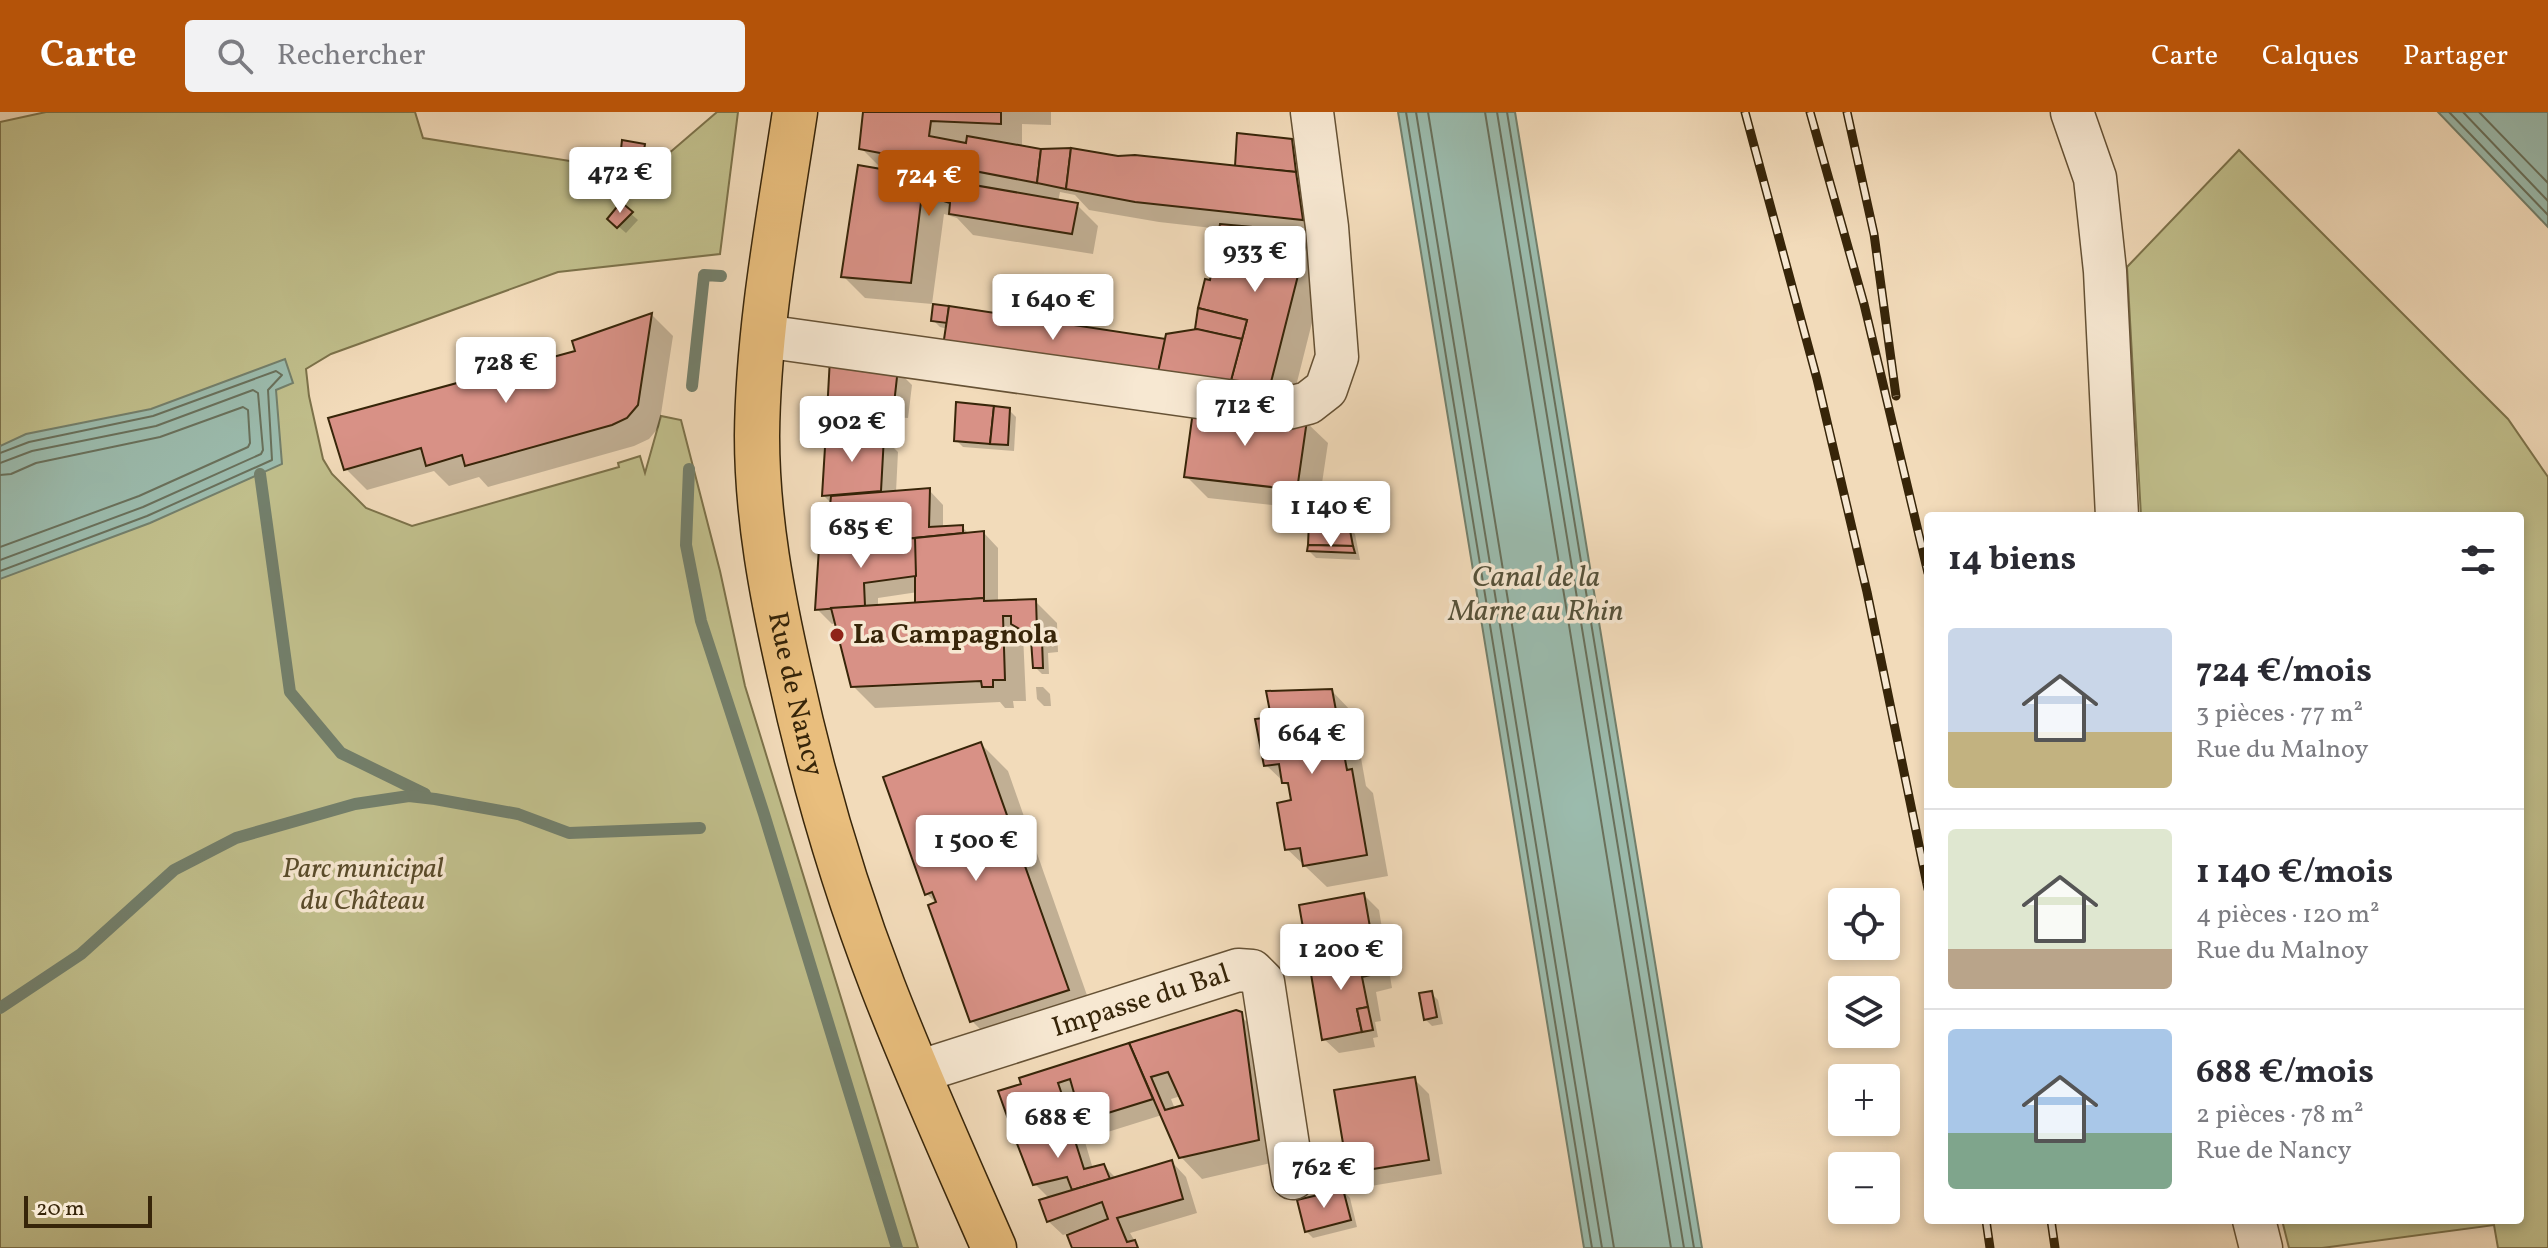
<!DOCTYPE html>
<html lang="fr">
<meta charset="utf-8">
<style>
:root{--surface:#fff;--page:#f2f2f3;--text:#2b2b33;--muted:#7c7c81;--line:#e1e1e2;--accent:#b45309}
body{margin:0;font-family:Vollkorn,serif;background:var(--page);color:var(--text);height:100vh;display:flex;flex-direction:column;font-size:30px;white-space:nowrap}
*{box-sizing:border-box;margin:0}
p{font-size:26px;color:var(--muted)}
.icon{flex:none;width:44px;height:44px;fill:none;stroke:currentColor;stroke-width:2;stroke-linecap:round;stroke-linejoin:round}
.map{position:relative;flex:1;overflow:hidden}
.details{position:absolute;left:1924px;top:400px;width:600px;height:712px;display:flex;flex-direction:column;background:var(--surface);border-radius:8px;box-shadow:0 4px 12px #0003}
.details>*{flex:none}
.controls{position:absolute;left:1828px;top:776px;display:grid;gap:16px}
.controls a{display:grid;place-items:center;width:72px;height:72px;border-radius:8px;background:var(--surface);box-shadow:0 4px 12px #0003;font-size:40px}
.scale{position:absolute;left:24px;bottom:20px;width:128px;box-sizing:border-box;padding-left:8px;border:4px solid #372509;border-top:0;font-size:22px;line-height:28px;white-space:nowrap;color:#372509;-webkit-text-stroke:6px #f7e8d2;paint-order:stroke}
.price{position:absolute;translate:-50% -68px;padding:0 18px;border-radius:8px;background:#fff;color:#222;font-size:26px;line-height:52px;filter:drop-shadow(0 2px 4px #0008)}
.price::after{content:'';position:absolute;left:50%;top:48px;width:24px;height:18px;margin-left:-12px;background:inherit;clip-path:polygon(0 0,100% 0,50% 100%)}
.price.on{background:var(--accent);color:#fff}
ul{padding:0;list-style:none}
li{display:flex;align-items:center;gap:24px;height:200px;padding:0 24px}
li+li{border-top:2px solid var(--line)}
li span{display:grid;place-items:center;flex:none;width:224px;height:160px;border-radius:8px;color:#555}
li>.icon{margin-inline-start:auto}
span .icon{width:96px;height:96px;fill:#fffc;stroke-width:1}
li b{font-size:34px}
h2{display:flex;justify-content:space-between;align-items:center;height:96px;padding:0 24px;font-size:34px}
header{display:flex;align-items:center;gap:48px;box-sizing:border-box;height:112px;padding:0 40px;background:var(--accent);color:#fff}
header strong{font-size:38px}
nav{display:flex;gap:44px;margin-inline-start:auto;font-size:28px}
.search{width:560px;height:72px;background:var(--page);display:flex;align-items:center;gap:20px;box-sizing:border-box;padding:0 28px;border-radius:8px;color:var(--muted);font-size:30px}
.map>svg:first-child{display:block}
.green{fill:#c0be8b;stroke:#7c724a;stroke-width:2}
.water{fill:#9bbbad;stroke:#737f6b;stroke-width:2}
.shadow{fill:#0003;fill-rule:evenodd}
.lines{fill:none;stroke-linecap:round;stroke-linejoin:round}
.shore{stroke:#69705b;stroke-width:2}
.stream{stroke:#737f6b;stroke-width:12}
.building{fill:#d89186;stroke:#372509;stroke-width:2;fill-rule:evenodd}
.minor-casing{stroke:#665235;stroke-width:45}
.major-casing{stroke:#372509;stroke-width:47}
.minor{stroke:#f7e8d2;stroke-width:42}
.major{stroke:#e9be7d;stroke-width:44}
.rail-casing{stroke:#372509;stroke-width:9}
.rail{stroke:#f7e8d2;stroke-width:6;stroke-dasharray:18;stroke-linecap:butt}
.poi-dot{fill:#8f2418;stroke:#f7e8d2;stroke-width:3}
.labels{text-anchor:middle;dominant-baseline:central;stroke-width:7;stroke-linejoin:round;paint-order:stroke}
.poi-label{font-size:28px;font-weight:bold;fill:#372509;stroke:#f7e8d2;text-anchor:start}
.street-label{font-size:28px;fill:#372509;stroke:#f7e8d2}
.park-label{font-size:28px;font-style:italic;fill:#594b2a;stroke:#f7e8d2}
.water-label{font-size:30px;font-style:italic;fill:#55523a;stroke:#f7e8d2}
</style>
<header>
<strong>Carte</strong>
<div class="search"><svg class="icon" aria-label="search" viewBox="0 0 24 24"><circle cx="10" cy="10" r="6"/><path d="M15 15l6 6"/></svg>Rechercher</div>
<nav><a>Carte</a><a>Calques</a><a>Partager</a></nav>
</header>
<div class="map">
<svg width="2548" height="1136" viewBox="0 0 2548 1136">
<rect width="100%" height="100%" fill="#f2dbba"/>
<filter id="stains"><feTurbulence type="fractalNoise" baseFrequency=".0025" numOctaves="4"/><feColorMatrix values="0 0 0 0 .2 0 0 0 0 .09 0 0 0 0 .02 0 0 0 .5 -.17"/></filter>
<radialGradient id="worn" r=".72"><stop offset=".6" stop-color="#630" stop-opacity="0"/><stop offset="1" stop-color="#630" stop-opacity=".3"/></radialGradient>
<g class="green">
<polygon points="46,0 415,0 423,26 646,61 717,0 738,0 720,142 558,160 331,242 306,257 309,284 323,347 332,362 366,396 412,414 619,355 618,351 640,344 645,361 661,304 681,308 720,459 745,574 918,1136 0,1136 0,10"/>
<polygon points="2239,38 2508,307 2548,365 2548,1136 2498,1136 2494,1113 2322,1136 2289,1136 2282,1108 2520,1108 2520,404 2141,404 2127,155"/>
</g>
<g class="water">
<polygon points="1398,0 1515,0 1702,1136 1584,1136"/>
<polygon points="2438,0 2548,0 2548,115"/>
<polygon points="285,247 293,271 276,278 282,352 150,411 0,467 0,334 26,322 151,297"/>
</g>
<g class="shadow">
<polygon points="865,0 1051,0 1051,13 1022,12 1022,35 1236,56 1291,29 1298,37 1329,143 1289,302 940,215 933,208 1167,229 1200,218 1221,117 1159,110 1089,98 1075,83 1060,80 1058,90 1077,93 1098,114 1093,142 973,123 957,106 944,102 932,192 865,186 843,164 885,60 861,36"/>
<polygon points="644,34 651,41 649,57 629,54 622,47"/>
<polygon points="621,93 638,108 626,121 610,107"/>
<polygon points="652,203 673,224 659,315 649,327 634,334 488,375 479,365 449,374 434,359 367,378 346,357 578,240 575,231"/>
<path d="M832,248L897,258L912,273L908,306L891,305L889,331L898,340L896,380L929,378L943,393V416L962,415L970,423L984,421L998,436V490L1035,489L1057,511L1058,540L1048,541L1049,562H1042L1035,555L1033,532L1023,522L1026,589H1013L1014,596H1005L1000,590L875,596L853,574L837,511L832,512L817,497L832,392L824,384ZM918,480L920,493L878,495V486Z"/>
<polygon points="1009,298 1016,305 1014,339 963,335 956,328"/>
<polygon points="1306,310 1328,331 1318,398 1208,386 1186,364"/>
<polygon points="1348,415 1355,422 1360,448 1316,446 1309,439"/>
<polygon points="1036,575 1043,575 1050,582 1051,594 1044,594 1037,587"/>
<polygon points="1332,579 1353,601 1366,674 1373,681 1388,764 1327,775 1287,737 1294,690 1292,678 1266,653 1273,607"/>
<polygon points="981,632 1008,659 1095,906 999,936 972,909 937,792 927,782"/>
<polygon points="1364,783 1379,798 1392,876 1376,880 1381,909 1375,910 1378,925 1373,926 1375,935 1339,941 1324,927"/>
<polygon points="1431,881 1438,888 1443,912 1432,914 1425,907"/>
<path d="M1236,900L1263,924L1279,1049L1202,1067L1181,1045L1162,1003L1098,1023L1083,1008L1077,984L1072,986L1093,1057L1104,1054L1117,1067L1172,1050L1186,1065L1197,1101L1130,1121L1139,1136H1075L1069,1121L1063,1123L1048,1109L1050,1087L1035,1072L1000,980L1023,973L1022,968ZM1181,984L1185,995L1175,997L1171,987Z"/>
<polygon points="1414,967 1429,982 1442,1062 1365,1075 1350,1060"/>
<polygon points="1343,1079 1350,1086 1357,1115 1313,1126 1306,1119"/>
</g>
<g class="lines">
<g class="shore">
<polyline points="1406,0 1592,1136"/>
<polyline points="1416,0 1602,1136"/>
<polyline points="1428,0 1614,1136"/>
<polyline points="1485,0 1671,1136"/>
<polyline points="1497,0 1684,1136"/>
<polyline points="1507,0 1694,1136"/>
<polyline points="2449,0 2548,103"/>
<polyline points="2463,0 2548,89"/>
<polyline points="2479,0 2548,71"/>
<polyline points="0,341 29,330 153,304 276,259 282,263 268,278 272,348 147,404 0,459"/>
<polyline points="0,351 32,339 156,314 253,278 258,281 263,338 261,342 143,395 0,448"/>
<polyline points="0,363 11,362 36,351 160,325 243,295 248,298 250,331 248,335 139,384 0,435"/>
</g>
<g class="stream">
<polyline points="692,274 704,163 721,164"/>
<polyline points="689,357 686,433 701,509 764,702 897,1136"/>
<polyline points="260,362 290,580 341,641 425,682"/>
<polyline points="0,896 81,842 174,758 236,726 355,692 409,684 435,687 518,702 569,721 700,716"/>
</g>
</g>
<g class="building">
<polygon points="863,0 1001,0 1001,12 931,9 929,24 966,31 967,24 1041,37 1037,71 859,37"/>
<polygon points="1237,21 1292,27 1296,60 1235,54"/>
<polygon points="622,28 645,32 642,51 620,47"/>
<polygon points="1071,36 1066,77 1037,71 1041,37"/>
<polygon points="1071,36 1118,44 1135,43 1296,60 1303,108 1135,90 1066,77"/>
<polygon points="858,53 1078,91 1072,122 949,102 950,91 922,82 911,171 841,165"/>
<polygon points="621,90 633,100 617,116 607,107"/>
<polygon points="1220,112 1309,120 1268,282 1229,276 1247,208 1198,196 1205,167 1210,168"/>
<polygon points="933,192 949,194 947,211 931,209"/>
<polygon points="949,194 1166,227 1157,265 943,234"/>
<polygon points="1198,196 1247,208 1242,227 1195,217"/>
<polygon points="652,201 638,293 627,306 612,313 465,354 462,343 426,354 421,336 344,358 328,306 575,239 572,229"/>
<polygon points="1197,217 1242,227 1229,276 1157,265 1166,222"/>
<polygon points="830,246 898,256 894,292 877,292 874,323 826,319"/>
<polygon points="956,290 994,294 990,332 954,329"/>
<polygon points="1194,292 1307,308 1297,378 1184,365"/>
<polygon points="994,294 1010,296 1008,333 990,332"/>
<polygon points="826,319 884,324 881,379 822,384"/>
<polygon points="930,376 929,415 963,413 963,421 826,435 831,384"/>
<polygon points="1309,409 1349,413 1353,434 1308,433"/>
<polygon points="984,419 984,486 915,491 915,426"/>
<polygon points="915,426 916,464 864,471 865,494 815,498 819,436"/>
<polygon points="1308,433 1353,434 1355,441 1307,439"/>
<polygon points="984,486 984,489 1036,487 1037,519 1026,521 1011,512 1011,504 1003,504 1005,568 993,568 993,575 982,575 981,569 851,575 831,496"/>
<polygon points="1031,528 1042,528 1043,556 1033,556"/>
<polygon points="1332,577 1347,658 1352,657 1367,743 1303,754 1300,736 1285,738 1277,691 1291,688 1288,671 1282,671 1279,652 1264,654 1255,607 1271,605 1266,579"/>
<polygon points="981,630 1069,878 970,910 928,793 936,790 932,780 925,783 883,665"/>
<polygon points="1364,781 1374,838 1309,850 1299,793"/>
<polygon points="1374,838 1379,861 1362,865 1368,895 1357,897 1362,920 1322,928 1309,850"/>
<polygon points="1432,879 1437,905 1424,908 1419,881"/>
<polygon points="1368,895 1373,918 1362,920 1357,897"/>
<path d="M1236,898L1242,900L1259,1028L1179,1046L1129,931ZM1168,960L1183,993L1165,998L1151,965Z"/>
<polygon points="1129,931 1153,987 1082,1009 1070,967 1058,971 1072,1012 1016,1029 998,979 1021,972 1019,966"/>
<polygon points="1415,965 1429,1048 1348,1061 1334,978"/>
<polygon points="1070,1013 1084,1057 1104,1052 1110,1067 1072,1078 1067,1065 1033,1073 1016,1029"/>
<polygon points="1172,1048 1183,1087 1117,1106 1127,1130 1135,1128 1138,1136 1072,1136 1067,1123 1108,1107 1102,1090 1047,1110 1039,1088"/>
<polygon points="1343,1077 1351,1108 1305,1120 1297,1088"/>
</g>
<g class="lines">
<defs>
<g id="minor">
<polyline points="2072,0 2095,66 2105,159 2117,404"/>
<polyline points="764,224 1284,297 1308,291 1326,277 1337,245 1327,115 1312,0"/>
<path id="s1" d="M918,960L1238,858L1252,859L1263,870L1293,1066"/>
<polyline points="2254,1108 2261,1136"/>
</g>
<g id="major">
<path id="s2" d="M795,0C779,106 758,216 757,324C757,405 772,484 790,563C813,668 844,774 883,875C917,963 956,1049 994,1136"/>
</g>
</defs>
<use href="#minor" class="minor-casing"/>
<use href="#major" class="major-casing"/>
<use href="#minor" class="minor"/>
<use href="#major" class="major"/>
<defs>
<g id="rail">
<polyline points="1745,0 1817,267 1867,480 1928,777"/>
<polyline points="1810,0 1864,192 1928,461"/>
<polyline points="1847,0 1874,122 1896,284"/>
<polyline points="1986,1108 1990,1136"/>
<polyline points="2051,1108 2055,1136"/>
</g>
</defs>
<use href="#rail" class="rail-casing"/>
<use href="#rail" class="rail"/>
</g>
<circle class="poi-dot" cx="837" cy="523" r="8"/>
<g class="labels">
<g class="poi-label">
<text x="853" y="523">La Campagnola</text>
</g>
<g class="street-label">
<text stroke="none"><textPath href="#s2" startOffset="588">Rue de Nancy</textPath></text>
<text stroke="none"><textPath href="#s1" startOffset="234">Impasse du Bal</textPath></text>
</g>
<g class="park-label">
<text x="363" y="757">Parc municipal<tspan x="363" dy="32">du Château</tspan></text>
</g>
<g class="water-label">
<text x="1536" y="466">Canal de la<tspan x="1536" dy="34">Marne au Rhin</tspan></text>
</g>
</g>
<rect width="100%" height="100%" filter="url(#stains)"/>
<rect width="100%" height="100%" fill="url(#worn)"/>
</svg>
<div class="controls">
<a><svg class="icon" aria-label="locate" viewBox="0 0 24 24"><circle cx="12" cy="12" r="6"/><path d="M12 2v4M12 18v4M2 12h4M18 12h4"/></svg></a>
<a><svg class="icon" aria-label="layers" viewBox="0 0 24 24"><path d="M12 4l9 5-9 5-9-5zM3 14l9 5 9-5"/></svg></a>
<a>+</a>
<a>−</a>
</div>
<div class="scale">20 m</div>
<b class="price" style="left:620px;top:103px">472 €</b>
<b class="price on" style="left:929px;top:106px">724 €</b>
<b class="price" style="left:1255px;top:182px">933 €</b>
<b class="price" style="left:1053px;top:230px">1 640 €</b>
<b class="price" style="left:506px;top:293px">728 €</b>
<b class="price" style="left:1245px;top:336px">712 €</b>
<b class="price" style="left:852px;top:352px">902 €</b>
<b class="price" style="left:1331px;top:437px">1 140 €</b>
<b class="price" style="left:861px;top:458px">685 €</b>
<b class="price" style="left:1312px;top:664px">664 €</b>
<b class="price" style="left:976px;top:771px">1 500 €</b>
<b class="price" style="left:1341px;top:880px">1 200 €</b>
<b class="price" style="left:1058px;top:1048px">688 €</b>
<b class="price" style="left:1324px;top:1098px">762 €</b>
<section class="details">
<h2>14 biens<svg class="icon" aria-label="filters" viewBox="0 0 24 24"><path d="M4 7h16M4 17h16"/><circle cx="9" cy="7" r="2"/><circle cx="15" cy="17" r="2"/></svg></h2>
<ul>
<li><span style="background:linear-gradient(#c9d6e8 65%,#c2b280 0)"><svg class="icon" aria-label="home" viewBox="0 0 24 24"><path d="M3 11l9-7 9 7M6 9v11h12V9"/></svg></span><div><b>724 €/mois</b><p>3 pièces · 77 m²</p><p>Rue du Malnoy</p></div></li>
<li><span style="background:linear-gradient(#dfe7d0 75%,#b9a48a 0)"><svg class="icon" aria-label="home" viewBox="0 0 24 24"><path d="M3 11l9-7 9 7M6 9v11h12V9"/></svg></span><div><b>1 140 €/mois</b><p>4 pièces · 120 m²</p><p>Rue du Malnoy</p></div></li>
<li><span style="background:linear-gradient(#a9c7e8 65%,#7fa58c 0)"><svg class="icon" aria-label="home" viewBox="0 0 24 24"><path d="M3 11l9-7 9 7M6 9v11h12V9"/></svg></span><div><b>688 €/mois</b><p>2 pièces · 78 m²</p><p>Rue de Nancy</p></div></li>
</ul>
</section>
</div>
